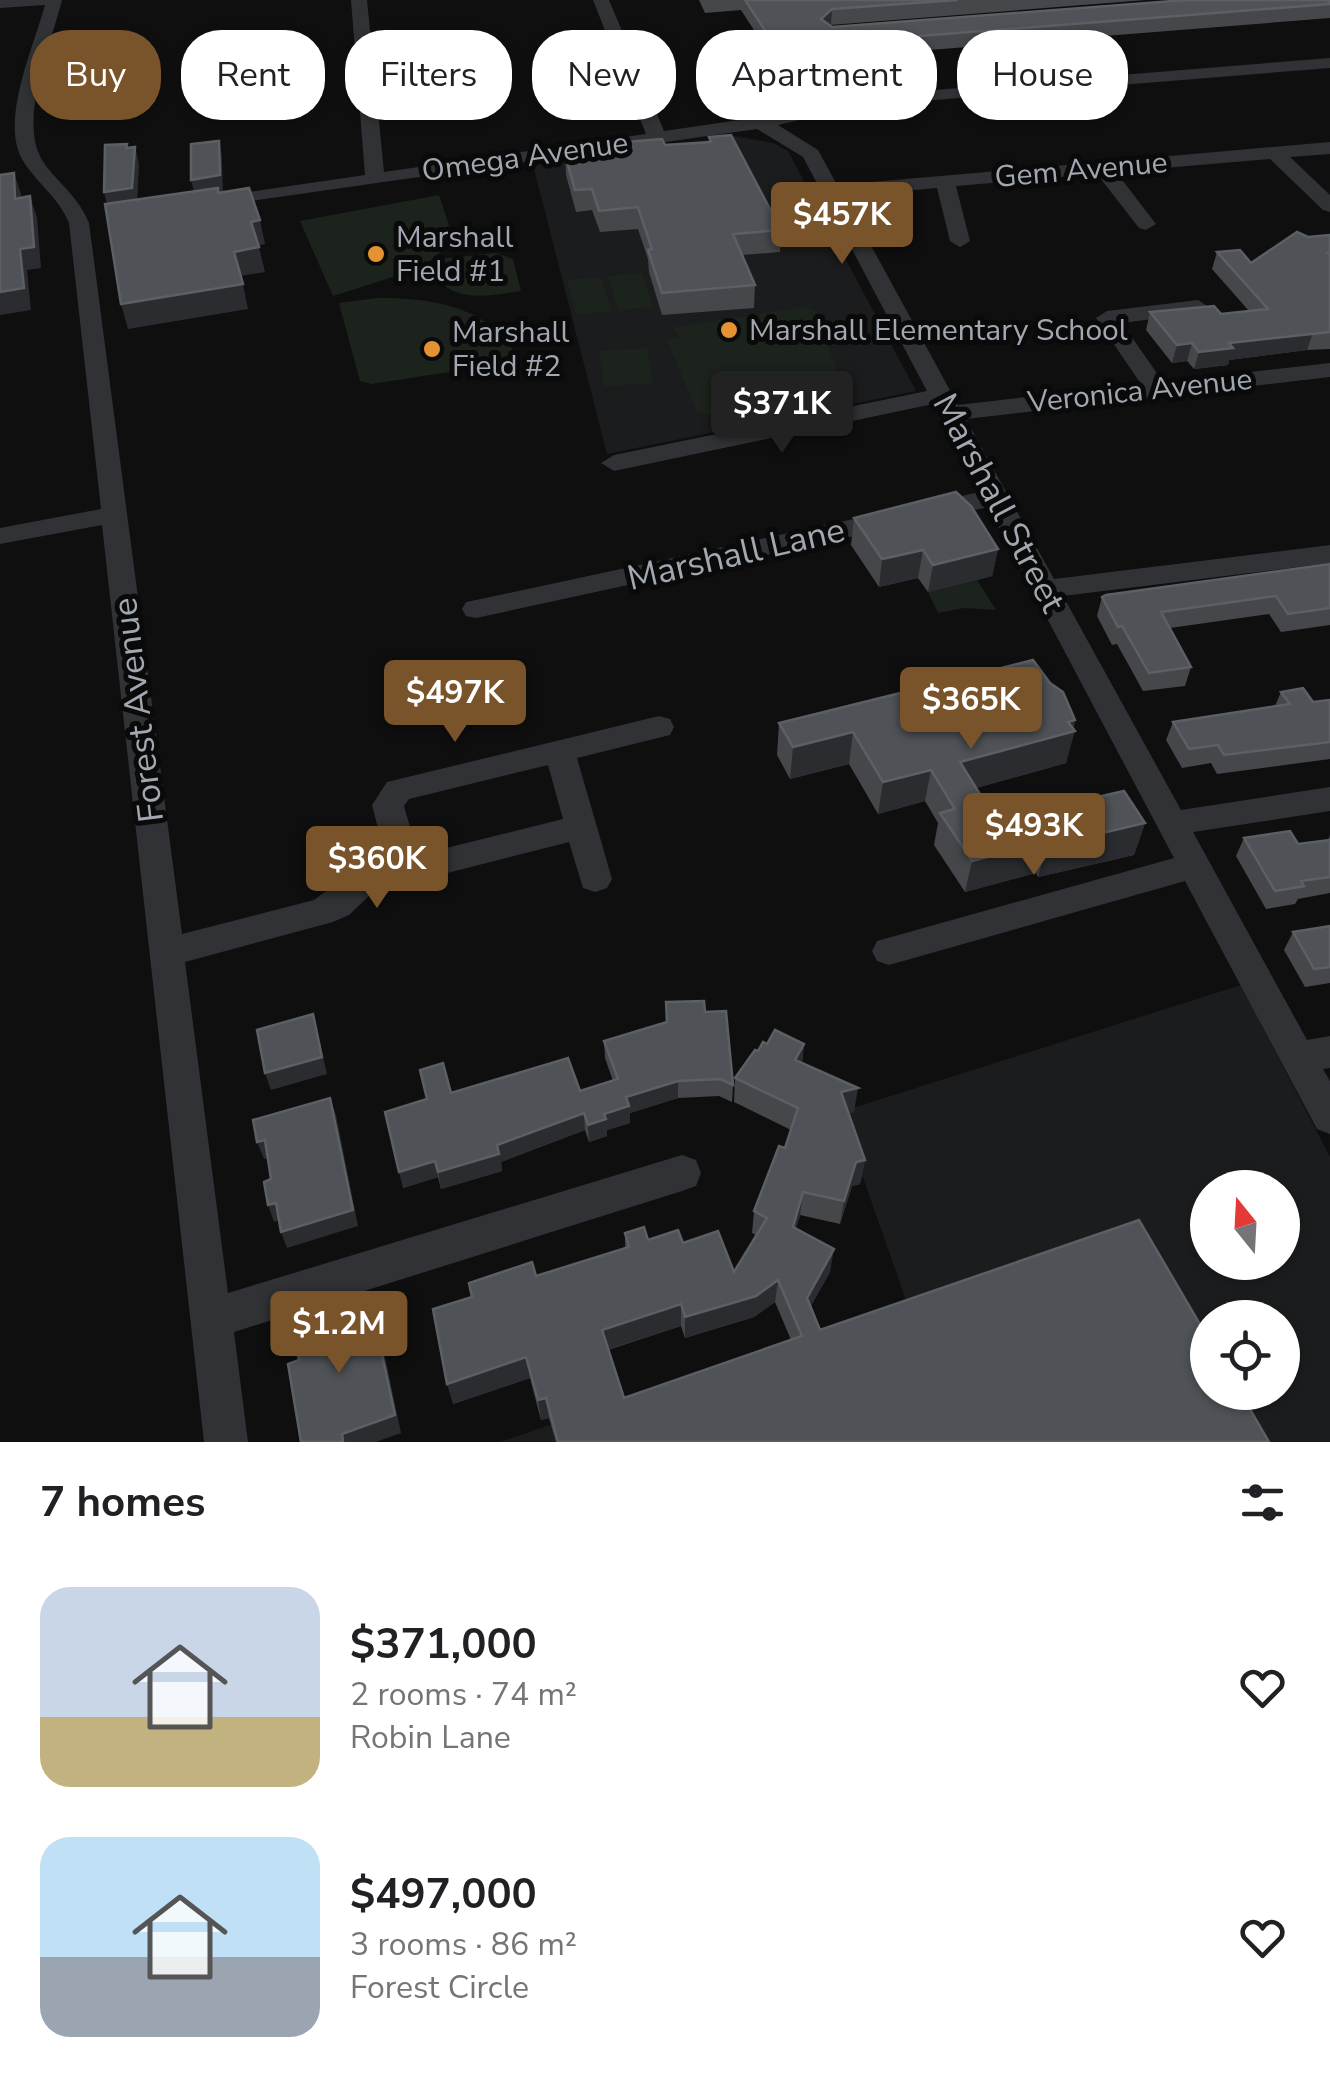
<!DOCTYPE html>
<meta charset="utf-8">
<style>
:root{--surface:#fff;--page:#f2f2f2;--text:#202124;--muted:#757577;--accent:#79542a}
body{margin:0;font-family:"Nunito Sans",sans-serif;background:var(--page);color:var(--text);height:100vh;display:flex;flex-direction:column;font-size:38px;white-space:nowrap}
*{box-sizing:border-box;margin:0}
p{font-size:32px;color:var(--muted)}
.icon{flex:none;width:55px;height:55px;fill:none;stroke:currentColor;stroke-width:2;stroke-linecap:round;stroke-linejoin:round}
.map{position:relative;height:1442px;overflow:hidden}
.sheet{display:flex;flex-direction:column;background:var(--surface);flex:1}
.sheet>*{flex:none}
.hud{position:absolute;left:30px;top:30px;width:1270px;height:90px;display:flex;gap:20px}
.needle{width:65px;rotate:342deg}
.controls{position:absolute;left:1190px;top:1170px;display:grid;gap:20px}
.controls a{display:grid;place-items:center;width:110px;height:110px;border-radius:50%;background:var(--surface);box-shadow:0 2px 8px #0004;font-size:50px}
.price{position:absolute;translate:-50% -85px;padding:0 22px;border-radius:10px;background:var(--accent);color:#fff;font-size:32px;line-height:65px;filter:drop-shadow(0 2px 5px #0008)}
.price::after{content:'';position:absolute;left:50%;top:60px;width:30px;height:22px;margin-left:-15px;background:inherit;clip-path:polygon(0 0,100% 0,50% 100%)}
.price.current{background:#222;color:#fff}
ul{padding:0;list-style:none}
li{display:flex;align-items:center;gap:30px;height:250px;padding:0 40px}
li span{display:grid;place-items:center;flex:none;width:280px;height:200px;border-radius:30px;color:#555}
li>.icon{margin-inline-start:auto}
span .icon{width:120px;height:120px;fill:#fffc;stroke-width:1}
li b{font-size:42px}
h2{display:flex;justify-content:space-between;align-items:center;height:120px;padding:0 40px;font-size:42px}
.pill{padding:0 35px;border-radius:40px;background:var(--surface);box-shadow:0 2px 8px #0004;font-size:35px;line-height:90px}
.pill.current{background:var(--accent);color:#fff}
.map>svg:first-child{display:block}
.built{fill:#1b1c1d;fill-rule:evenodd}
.green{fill:#1c231c}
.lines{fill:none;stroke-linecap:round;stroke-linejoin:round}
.minor{fill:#313235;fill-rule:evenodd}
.wall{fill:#45474b;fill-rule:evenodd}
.shaded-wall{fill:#2b2c2f}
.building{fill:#4f5256;stroke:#5c5f64;stroke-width:2.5;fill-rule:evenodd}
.poi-dot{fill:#e59232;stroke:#0a0a0b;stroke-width:4}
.labels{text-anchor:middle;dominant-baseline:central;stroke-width:10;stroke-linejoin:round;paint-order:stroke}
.far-street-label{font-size:30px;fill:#a1a8b1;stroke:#0a0a0b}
.far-poi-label{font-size:30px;fill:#a1a8b1;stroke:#0a0a0b;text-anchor:start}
.street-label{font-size:35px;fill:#a1a8b1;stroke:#0a0a0b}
</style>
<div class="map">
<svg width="1330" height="1442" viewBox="0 0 1330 1442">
<rect width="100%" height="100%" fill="#0f0f10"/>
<g class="built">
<polygon points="735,136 773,143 788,151 916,391 607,454 533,165"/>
<path d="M1241,985L1330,1157V1442H500L907,1303L840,1112ZM1208,1188H1282V1262H1208ZM1208,1318H1282V1392H1208Z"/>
</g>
<g class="green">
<polygon points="439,195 454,241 421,268 333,296 300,221"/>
<path d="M495,253L513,259L521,291C495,295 454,304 437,277L438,259Z"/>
<polygon points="642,273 653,307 618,310 608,276"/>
<polygon points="601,277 611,311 576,315 567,280"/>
<path d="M377,298C434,298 491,306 519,361L372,384L360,381L339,303Z"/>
<polygon points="804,307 815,311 842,384 709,415 697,412 667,340 679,338 674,327"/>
<polygon points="647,348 653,383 604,386 599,351"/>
<polygon points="977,580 996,610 964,608 938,613 928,592"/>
</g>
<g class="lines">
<g class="minor">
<path d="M0,0H62C52,41 21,113 39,154C49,177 76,191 89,223L182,934L314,900L351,873L387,863L372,805L387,782L659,716L670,719L674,727L670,735L577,758L612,879L607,888L595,892L583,888L569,842L373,892L349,915L333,922L185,962L228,1293L682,1155L696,1160L701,1173L696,1186L682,1191L234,1332L248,1442H204L102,525L0,544V528L101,509L69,223C58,196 36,183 22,159C0,120 34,46 45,5L0,8ZM548,765L563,819L418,855L404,806L409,799Z"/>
<polygon points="351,0 367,0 384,172 646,134 593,0 609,0 664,131 760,117 860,96 1330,58 1330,68 860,106 778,125 818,150 837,185 1330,142 1330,154 1290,157 1330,195 1330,212 1323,210 1270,159 1116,172 1156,224 1146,230 1139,228 1097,174 956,186 970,241 960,247 950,241 937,188 844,196 958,405 1141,384 1096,318 1107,311 1198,300 1209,307 1206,312 1122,323 1163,382 1330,363 1330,377 966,419 1054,579 1330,545 1330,563 1063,596 1181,810 1330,787 1330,811 1193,832 1307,1040 1330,1036 1330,1068 1323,1069 1330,1081 1330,1134 1317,1129 1185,881 889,965 877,961 872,951 877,941 1174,858 988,507 476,618 466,616 462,609 466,602 476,600 980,492 933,404 614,471 601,463 614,455 927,391 803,157 757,129 208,207 208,199 215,197 365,175"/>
</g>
</g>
<g class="wall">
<polygon points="699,0 1146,0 830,25 832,27 1330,0 1330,18 866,55 822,57 818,47 787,59 767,50 741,10 705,13"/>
<polygon points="709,137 781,230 780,252 742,255 755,285 754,308 662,315 649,272 648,259 638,229 600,232 592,210 576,212 566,175 565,154 599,151 599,144 665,145 709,142"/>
<polygon points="1330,235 1330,349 1307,350 1229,360 1228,365 1194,369 1187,361 1172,363 1146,330 1150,312 1221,314 1249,311 1212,269 1217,252 1251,263 1308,237"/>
<polygon points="854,518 998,549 992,576 928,592 918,578 879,587 851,545"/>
<polygon points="1330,564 1330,625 1281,632 1269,614 1170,628 1191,667 1185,686 1143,691 1117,644 1112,645 1097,616 1102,597"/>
<polygon points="1281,692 1313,702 1330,700 1330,759 1217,774 1211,763 1182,768 1166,740 1173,722 1275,706"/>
<polygon points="1075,720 1066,763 976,788 996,820 1145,823 1134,855 1038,877 1036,873 965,892 934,845 938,823 925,801 878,814 849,764 790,779 777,755 779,723"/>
<polygon points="1330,835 1330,893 1298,899 1295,904 1266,909 1236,856 1244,838 1298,844 1328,840"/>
<polygon points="1330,926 1330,983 1305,987 1284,950 1293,932"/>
<polygon points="666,1002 705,1012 733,1085 732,1102 719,1096 678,1098 630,1113 630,1123 607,1130 607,1136 589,1142 585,1130 501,1162 502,1171 441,1189 438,1177 403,1188 451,1093 580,1091 613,1081 605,1058 604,1041 666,1022"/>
<path d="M767,1044H804L802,1063L854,1112L849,1113L865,1160L860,1184L852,1186L840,1224L800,1215L796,1228L830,1272L810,1307L820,1330L1269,1442H556L549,1418L541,1420L530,1378L453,1404L472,1297L469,1283L536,1276L625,1248V1233L648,1240L683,1243L734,1272L756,1235L752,1233L754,1211L785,1148L791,1130L734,1102L735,1078L758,1051ZM775,1302L791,1340L624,1398L608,1350L681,1326L685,1338L754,1317Z"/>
</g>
<g class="shaded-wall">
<polygon points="832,9 831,24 819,34 821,19"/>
<polygon points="819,32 818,47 787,59 788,44"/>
<polygon points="219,141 222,157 223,192 195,196 191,180"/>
<polygon points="135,147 139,164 137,205 108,209 104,192"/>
<polygon points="14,173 21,194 22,220 15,199"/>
<polygon points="30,196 37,218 41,268 27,270 31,310 0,315 0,292 20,249"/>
<polygon points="260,220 265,244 256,246 251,222"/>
<polygon points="259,247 265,272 239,276 234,252"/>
<polygon points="243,284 248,309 128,329 121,304"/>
<polygon points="1313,333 1307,350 1229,360 1228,365 1194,369 1199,352 1229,343"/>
<polygon points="1192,343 1187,361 1172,363 1177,345"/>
<polygon points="998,549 992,576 928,592 933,565"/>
<polygon points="923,550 918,578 879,587 882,559"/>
<polygon points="1075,720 1071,732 1075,731 1066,763 953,794 960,762"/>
<polygon points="853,732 849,764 790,779 793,747"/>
<polygon points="931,770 925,801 878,814 883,782"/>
<polygon points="1145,823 1134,855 1038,877 1047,846"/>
<polygon points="1045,842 1036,873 965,892 972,861"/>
<polygon points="313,1014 327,1074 271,1090 265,1073"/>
<polygon points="804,1044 801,1068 795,1060"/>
<polygon points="678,1081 678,1098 630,1113 630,1123 607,1130 607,1136 589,1142 588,1125 626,1097"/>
<polygon points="858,1088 854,1112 838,1116 841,1092"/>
<polygon points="330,1098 336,1115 358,1226 287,1248 281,1232"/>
<polygon points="584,1113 585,1130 501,1162 502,1171 441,1189 438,1172 497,1145"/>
<polygon points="265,1140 271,1157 264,1159 257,1142"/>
<polygon points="865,1160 860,1184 852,1186 840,1224 844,1201 856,1162"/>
<polygon points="435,1161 438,1177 403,1188 399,1172"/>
<polygon points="803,1192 800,1215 790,1249 793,1227"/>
<polygon points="276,1203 282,1219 274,1222 268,1205"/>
<polygon points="834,1249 830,1272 803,1320 807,1298"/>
<polygon points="778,1280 775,1302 754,1317 685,1338 685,1317"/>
<polygon points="371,1303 378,1323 401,1433 376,1442 343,1442 342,1434"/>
<polygon points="681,1304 681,1326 603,1351 602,1330"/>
<polygon points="526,1357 530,1378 453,1404 447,1384"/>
<polygon points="546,1398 549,1418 541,1420 538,1400"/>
</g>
<g class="building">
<polygon points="745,0 957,0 832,9 821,19 832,27 1186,0 1330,0 1330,4 868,40 823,41 819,32 788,44 768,35"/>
<polygon points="731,135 781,230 733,234 755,285 662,293 648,250 652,249 638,207 599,211 592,189 575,190 565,154 602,151 599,144 662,139 665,145 711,142 709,137"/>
<polygon points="219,141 220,175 191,180 191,144"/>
<polygon points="127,144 126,148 135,147 132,188 104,192 105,145"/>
<polygon points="14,173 15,199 30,196 34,247 20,249 24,288 0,292 0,175"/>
<polygon points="218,188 218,193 249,188 260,220 251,222 259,247 234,252 243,284 121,304 105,204"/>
<polygon points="1297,232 1308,237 1330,235 1330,253 1328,253 1330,255 1330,332 1229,343 1233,348 1199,352 1192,343 1177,345 1150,312 1214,306 1221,314 1268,309 1217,252 1240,250 1251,263"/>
<polygon points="956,492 971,506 998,549 933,565 923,550 882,559 854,518"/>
<polygon points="1330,564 1330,608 1288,614 1276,596 1161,612 1191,667 1149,673 1122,626 1118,627 1102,597 1106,595"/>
<polygon points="1033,660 1050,683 1063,692 1075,720 1068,722 1075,731 960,762 996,820 1124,791 1145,823 1047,846 1045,842 972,861 940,813 955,809 931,770 883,782 853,732 793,747 779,723"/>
<polygon points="1303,688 1313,702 1330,700 1330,742 1224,755 1218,745 1189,749 1173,722 1290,704 1281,692"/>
<polygon points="1290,831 1298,844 1330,840 1330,877 1301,881 1304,886 1275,891 1244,838"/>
<polygon points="1330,926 1330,967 1314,969 1293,932"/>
<polygon points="704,1001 705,1012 726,1011 733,1085 720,1079 678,1081 626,1097 629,1106 604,1114 606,1119 588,1125 584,1113 497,1145 499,1154 438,1172 435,1161 399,1172 385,1112 427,1099 420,1070 443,1063 451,1093 568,1058 580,1091 618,1079 604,1041 667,1022 666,1002"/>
<polygon points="313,1014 322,1057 265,1073 257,1030"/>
<path d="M775,1030L804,1044L795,1060L858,1088L841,1092L865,1160L856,1162L844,1201L803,1192L793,1227L834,1249L807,1298L820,1330L1139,1220L1208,1338V1392H1240L1269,1442H558L546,1398L538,1400L526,1357L447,1384L433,1309L472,1297L469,1283L532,1262L536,1276L629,1247L625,1233L644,1227L648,1240L678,1230L683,1243L718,1231L734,1272L767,1218L754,1211L779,1146L785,1148L798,1108L735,1078L755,1050L758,1051L763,1042L767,1044ZM778,1280L802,1336L624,1398L602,1330L681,1304L685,1317L756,1296Z"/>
<polygon points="330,1098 353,1210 281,1232 276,1203 268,1205 264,1182 271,1179 265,1140 257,1142 253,1120"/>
<polygon points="371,1303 395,1415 342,1434 343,1442 301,1442 288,1364 299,1360 293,1328"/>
</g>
<g class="poi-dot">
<circle cx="376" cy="254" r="10"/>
<circle cx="729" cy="330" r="10"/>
<circle cx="432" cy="349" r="10"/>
</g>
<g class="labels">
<g class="far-street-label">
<text transform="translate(525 157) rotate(-8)">Omega Avenue</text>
<text transform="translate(1081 170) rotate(-5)">Gem Avenue</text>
<text transform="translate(1140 391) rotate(-6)">Veronica Avenue</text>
</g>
<g class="far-poi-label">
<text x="396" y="237">Marshall<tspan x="396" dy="34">Field #1</tspan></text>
<text x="749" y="330">Marshall Elementary School</text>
<text x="452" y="332">Marshall<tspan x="452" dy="34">Field #2</tspan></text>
</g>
<g class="street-label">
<text transform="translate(999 503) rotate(62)">Marshall Street</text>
<text transform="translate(736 554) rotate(-13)">Marshall Lane</text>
<text transform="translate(138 710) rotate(-97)">Forest Avenue</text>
</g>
</g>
</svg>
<div class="controls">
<a><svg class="needle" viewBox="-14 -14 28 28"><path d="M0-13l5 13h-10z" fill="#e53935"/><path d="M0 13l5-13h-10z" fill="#757577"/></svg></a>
<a><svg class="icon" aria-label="locate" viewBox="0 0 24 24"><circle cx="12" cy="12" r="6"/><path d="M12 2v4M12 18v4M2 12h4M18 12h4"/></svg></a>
</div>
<b class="price" style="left:842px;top:267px">$457K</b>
<b class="price current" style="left:782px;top:456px">$371K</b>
<b class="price" style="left:455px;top:745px">$497K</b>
<b class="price" style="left:971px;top:752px">$365K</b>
<b class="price" style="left:1034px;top:878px">$493K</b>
<b class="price" style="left:377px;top:911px">$360K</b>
<b class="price" style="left:339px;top:1376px">$1.2M</b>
<div class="hud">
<a class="pill current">Buy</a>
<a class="pill">Rent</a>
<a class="pill">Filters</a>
<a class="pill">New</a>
<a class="pill">Apartment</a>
<a class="pill">House</a>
</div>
</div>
<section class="sheet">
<h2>7 homes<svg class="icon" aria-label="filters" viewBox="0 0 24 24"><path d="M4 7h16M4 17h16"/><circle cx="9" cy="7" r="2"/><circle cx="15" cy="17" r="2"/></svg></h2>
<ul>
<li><span style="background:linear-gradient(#c9d6e8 65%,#c2b280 0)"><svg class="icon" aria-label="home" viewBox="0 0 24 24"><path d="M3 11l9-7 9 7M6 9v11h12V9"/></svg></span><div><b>$371,000</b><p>2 rooms · 74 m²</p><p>Robin Lane</p></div><svg class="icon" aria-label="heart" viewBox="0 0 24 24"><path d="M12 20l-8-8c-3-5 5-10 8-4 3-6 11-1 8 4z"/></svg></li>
<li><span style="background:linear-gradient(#bfe0f5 60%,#9aa5b1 0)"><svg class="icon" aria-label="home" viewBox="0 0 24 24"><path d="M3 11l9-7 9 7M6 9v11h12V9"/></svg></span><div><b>$497,000</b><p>3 rooms · 86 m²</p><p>Forest Circle</p></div><svg class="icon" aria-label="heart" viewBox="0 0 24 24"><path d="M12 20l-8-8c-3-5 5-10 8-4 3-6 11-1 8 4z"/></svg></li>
</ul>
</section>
